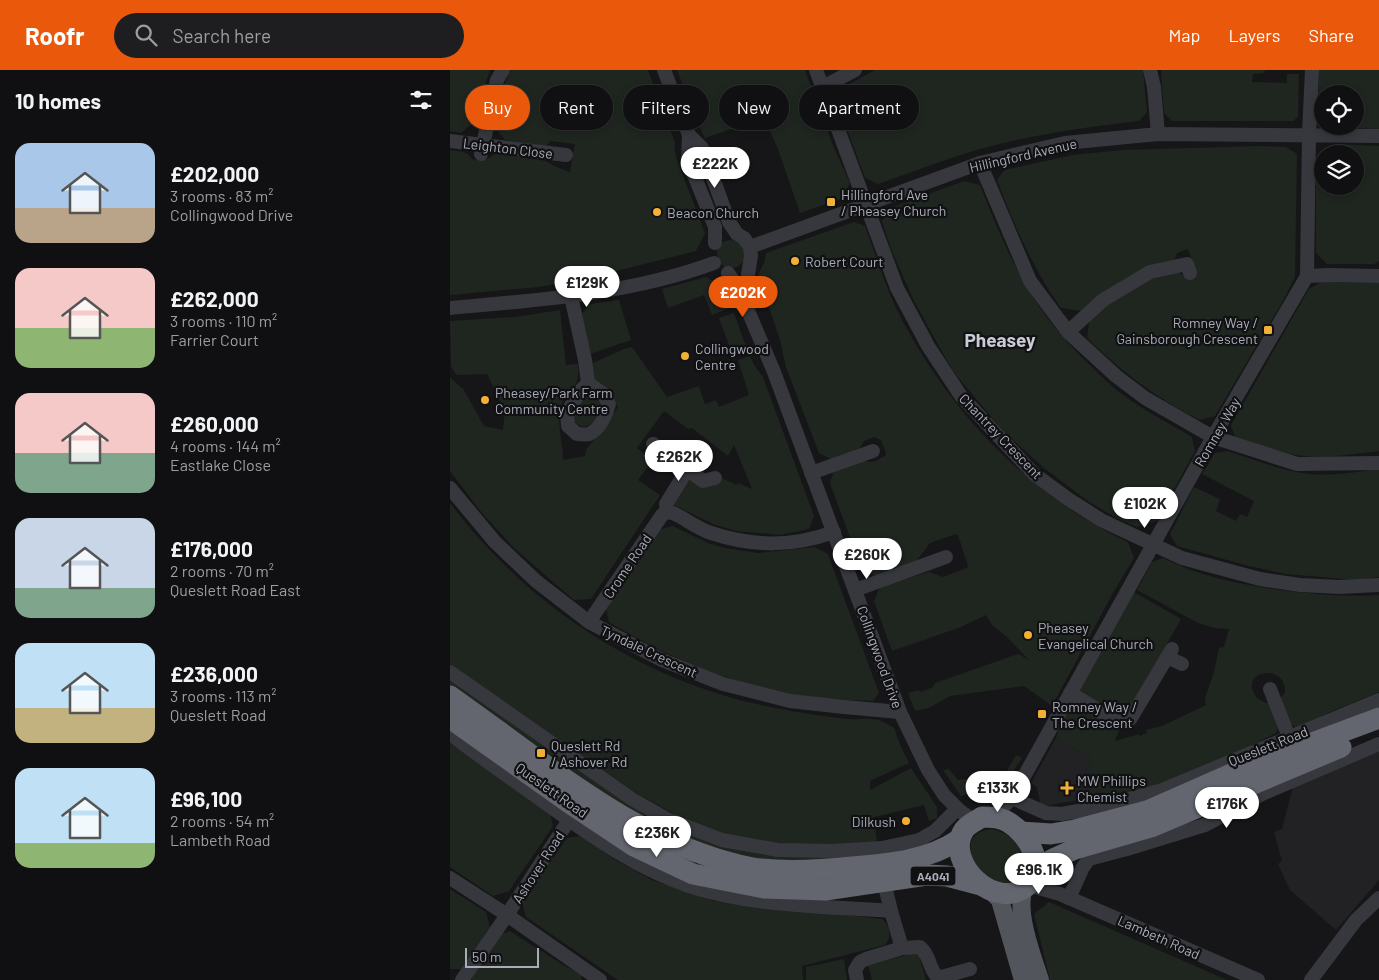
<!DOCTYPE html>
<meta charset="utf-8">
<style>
:root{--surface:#101012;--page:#1e1e20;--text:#f1f3f6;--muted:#9c9d9f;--line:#303032;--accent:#ea580c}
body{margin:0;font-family:Barlow,sans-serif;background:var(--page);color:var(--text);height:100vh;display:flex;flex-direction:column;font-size:19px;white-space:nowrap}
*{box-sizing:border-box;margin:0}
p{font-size:16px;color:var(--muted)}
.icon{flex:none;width:28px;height:28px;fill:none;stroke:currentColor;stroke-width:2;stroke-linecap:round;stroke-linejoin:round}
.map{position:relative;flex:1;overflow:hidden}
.side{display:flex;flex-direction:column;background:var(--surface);width:450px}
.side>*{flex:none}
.top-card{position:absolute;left:15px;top:15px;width:475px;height:45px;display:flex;gap:10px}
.controls{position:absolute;left:864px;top:15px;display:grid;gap:10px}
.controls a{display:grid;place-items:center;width:50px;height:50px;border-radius:50%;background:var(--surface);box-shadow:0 2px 8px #0003,0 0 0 1px var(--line);font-size:25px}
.scale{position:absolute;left:15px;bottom:12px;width:74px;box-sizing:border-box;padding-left:5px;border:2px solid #a8adb8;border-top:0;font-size:14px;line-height:18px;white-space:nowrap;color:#a8adb8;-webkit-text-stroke:4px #111113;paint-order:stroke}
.price{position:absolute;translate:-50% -42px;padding:0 11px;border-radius:18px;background:#fff;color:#222;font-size:16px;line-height:32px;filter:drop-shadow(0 1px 2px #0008)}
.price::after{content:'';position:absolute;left:50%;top:30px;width:15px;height:11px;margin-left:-8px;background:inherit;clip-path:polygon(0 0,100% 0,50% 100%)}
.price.current{background:var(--accent);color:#fff}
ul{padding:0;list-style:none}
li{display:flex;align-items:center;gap:15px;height:125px;padding:0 15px}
li span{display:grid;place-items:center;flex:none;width:140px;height:100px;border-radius:15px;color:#555}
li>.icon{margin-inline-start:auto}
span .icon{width:60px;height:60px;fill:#fffc;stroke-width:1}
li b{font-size:21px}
h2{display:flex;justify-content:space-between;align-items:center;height:60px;padding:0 15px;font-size:21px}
.tag{padding:0 18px;border-radius:22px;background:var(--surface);box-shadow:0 2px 8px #0003,0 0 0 1px var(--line);font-size:18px;line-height:45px}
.tag.current{background:var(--accent);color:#fff}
header{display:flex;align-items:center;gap:30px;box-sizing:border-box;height:70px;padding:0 25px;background:var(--accent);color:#fff}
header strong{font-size:24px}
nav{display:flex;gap:28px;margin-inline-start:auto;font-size:18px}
.search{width:350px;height:45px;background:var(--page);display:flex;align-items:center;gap:12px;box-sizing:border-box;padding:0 18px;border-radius:28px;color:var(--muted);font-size:19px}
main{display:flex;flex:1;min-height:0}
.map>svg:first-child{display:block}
.built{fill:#222225}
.green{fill:#1e261f}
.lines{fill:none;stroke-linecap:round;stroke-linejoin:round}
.minor{stroke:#37383d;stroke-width:14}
.major{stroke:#53555c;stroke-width:18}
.highway{stroke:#63666e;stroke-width:21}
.poi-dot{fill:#f2b134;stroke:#111113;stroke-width:2}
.labels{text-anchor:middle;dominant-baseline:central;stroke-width:4.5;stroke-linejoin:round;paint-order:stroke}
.shield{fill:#111113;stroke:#7b7e86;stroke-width:1}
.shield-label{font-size:12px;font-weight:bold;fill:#a8adb8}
.street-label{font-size:14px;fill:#a8adb8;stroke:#111113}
.poi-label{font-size:14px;fill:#a8adb8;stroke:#111113;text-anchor:start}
.district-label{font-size:19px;font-weight:bold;fill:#c9ccd4;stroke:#111113}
</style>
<header>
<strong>Roofr</strong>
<div class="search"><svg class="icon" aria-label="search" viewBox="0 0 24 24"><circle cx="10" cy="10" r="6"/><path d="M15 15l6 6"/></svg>Search here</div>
<nav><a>Map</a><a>Layers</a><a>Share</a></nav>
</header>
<main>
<section class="side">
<h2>10 homes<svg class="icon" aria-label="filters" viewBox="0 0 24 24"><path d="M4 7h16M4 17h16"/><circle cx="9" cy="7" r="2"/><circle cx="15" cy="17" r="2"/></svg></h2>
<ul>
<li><span style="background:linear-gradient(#a9c7e8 65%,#b9a48a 0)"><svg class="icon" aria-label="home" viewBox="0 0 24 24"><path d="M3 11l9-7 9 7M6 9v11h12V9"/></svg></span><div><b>£202,000</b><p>3 rooms · 83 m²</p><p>Collingwood Drive</p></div></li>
<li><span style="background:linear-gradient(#f6c9c9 60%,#8fb573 0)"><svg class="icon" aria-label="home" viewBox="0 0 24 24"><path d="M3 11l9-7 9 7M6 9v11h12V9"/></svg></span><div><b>£262,000</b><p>3 rooms · 110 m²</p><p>Farrier Court</p></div></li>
<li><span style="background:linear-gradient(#f6c9c9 60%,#7fa58c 0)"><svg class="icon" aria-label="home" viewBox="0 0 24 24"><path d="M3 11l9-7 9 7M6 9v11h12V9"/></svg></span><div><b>£260,000</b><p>4 rooms · 144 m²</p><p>Eastlake Close</p></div></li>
<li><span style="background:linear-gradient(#c9d6e8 70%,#7fa58c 0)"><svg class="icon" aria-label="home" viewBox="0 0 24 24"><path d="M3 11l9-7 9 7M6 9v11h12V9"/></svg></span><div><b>£176,000</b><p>2 rooms · 70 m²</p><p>Queslett Road East</p></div></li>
<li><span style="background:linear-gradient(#bfe0f5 65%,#c2b280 0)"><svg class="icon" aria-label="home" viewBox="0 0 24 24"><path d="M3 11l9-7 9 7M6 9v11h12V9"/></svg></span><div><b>£236,000</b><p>3 rooms · 113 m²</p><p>Queslett Road</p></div></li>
<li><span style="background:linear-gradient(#bfe0f5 75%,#8fb573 0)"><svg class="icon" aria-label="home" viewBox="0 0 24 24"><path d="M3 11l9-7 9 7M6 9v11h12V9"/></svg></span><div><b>£96,100</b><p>2 rooms · 54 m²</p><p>Lambeth Road</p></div></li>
</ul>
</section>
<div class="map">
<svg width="929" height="910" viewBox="0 0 929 910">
<rect width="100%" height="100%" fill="#161618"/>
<g class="built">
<polygon points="606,668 641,687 638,706 643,727 591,737 587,717 581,713"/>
<polygon points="929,678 929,810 886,860 840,820 828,794 832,791 824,762 832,759 843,717"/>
</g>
<g class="green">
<polygon points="0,0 40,0 31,27 26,50 11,63 0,61"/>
<path d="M61,0H198L225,73L224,76L226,87L255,163L246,181L135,209L89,217L0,225V80C10,82 16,80 22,89C32,91 39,90 45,83L96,91L104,96L120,102L125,74L100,71L96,77L55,70L44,57L51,22Z"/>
<polygon points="227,0 355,0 384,78 400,113 393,128 350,143 328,79 314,48 255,68 247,53"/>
<path d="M425,0H693L697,42L689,51C636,57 581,65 530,79C496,89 462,102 428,114L415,108L387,32L392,18Z"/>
<polygon points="711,0 815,0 814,3 803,4 802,12 837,13 837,4 849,4 848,47 843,51 722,51 714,43"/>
<polygon points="869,0 929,0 929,59 875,56 905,56 905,24 872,24 872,54 868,49"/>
<polygon points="886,74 929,76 929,191 924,194 877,194 866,183 866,97 872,94 872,116 905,116 905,84 884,84"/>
<path d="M810,76L836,77L847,84L845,207L834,229L765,346L750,350C707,329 671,301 637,268L640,247C666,228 694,206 726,201L736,207L742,191L738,179L727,183L724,191L631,241L611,238C583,199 564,155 547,110L554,100L623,85L672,80Z"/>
<path d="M514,111L530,115C559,189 583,242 642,297C652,307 662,317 673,325C695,341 718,353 742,367L745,381L707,451L687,457L668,449L638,431L594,398L554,362L506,305L496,289L464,231L441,179L432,151L438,139Z"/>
<path d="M404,152L415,156C425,183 434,212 446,238C495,337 577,425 678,472L684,488L664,521L602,636L574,616L500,626L479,638L465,641L458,623L468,620L471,622L483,617L485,613L568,584L579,590L557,567L542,555L536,545L511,557L442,581L424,531L430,517L479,502L493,507L517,498L518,496L508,465L506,464L480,473L465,493L425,506L412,500L380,413L385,398L413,390L420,392L425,391L435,386L436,383L431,370L424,367L414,371L409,379L383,390L369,383L336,297L330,270L308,205L314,193L316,183Z"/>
<circle cx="281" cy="184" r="14"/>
<polygon points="256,207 275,218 282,237 262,245 254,225 218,238 212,219"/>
<path d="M871,212L929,213V381C905,384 879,388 856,386C831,385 808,375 785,367L781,355L859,219Z"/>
<polygon points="169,230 181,270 140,284 132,244 140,234"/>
<path d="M110,240L116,295L128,294C131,323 115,318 110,339C107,355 113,373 113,390L135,386L136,380L168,337L144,308L141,294L174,279L182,277L217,327L249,316L255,334L266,330L269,337L299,325L288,290L300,286L304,295L313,307L364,446L359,459L330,465L286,461L263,454L224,435L223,431L237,410L271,408L287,415L288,413L302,419L284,375L278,386L242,358L238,359L214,341L187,378L202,391L188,410L210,425L141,529L124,530L64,478L32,443L0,401V307L14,320L34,356L53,360L55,341L37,304L6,305L1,296L0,251L65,247Z"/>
<polygon points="284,243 297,280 283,286 269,248"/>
<path d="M136,325C146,325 152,331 152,340C145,351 136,364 124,351L123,339Z"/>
<path d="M778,381C805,390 832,401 860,404C882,406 907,402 929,399V507L906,510L836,504L795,495L727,476L720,464L744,417L770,429L766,441L786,451L790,444L797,447L804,431L752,404L765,383Z"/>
<path d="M0,433C74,532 186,607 307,634C337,641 366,645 397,649C407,650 421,647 431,651C433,652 442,656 444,658C446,660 446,666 448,669C451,677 455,685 459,693L420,711V720L461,698L487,737V748L479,751L474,735L424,747L427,774L355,777L283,767L231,748L185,722L0,594Z"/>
<path d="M223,456L258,473L275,478L308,483L364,477L378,484L429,623L423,631C390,630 356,628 324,621C265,607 210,583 159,552L156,539L208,460Z"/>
<path d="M713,488C751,507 789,514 830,520C863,524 896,527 929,525V622L880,642L853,656L845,657L841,654L829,629L835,623C837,596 799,599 802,617C802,620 805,625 807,628L816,633L820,632L829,656L826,663L786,683L721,710L644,734L638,706L641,687L606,668L609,657L624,631L670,658L665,671L689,664L690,666L697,663L696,660L712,656L756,635L755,628L764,602L769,578L774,577L779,559L764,558L748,553L687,520L702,492Z"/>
<polygon points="684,522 731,549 674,649 628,622"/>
<polygon points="0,606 145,708 273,773 426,782 356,797 250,779 116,702 100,686 0,619"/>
<polygon points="0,673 100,742 103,756 59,821 43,826 0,797"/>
<polygon points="566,685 572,688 553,717 534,720 511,726 493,700 499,699 508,710 555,704"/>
<path d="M541,759C549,761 556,763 562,769C575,780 581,808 559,813C531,820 498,764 541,759Z"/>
<path d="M130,766L164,789L202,810L261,830L312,839L364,841L432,849C440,856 442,867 435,875L352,896L353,910H168L76,847L72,833L77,825L117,768Z"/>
<polygon points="0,819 36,842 40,857 11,899 0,899"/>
<polygon points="599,832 777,910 600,910 584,844"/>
<polygon points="60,861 113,895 131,904 132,910 22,910 21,904 46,866"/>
<polygon points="468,882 476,910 422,910 418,895"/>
<polygon points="394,889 397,910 356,910 356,897"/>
</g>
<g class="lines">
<g class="minor">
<polyline points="214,0 239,65 252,78 279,152 287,164 294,168 300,177 301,186 297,211 303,232"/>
<polyline points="366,0 447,218 478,276 511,326 584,404 618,429 651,450 732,488 810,509 850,515 889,517 929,515"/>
<polyline points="700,0 704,17 708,64"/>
<polyline points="373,17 405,0"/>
<polyline points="239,65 238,90 265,157 265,173"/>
<polyline points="0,71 116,85"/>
<polyline points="31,84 47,10 53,0"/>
<polyline points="530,93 580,211 618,262 666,306 695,328 763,367 847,394 929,393"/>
<polyline points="300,177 530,93 615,73 708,64 929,66"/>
<polyline points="278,203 288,217 324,302 450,642 478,700 494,725 510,741 524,751"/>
<polyline points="857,206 879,205 929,206"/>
<path d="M121,226L135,290L138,313L153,324L159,334C156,345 150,359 139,364C136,365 131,364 127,364L118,356L117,342L132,319L138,313"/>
<path d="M0,238C89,230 180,224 264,193"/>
<polyline points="618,262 653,230 700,202 737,194 740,203"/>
<polyline points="203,374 253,411 265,408"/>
<polyline points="361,403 423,381"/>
<polyline points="0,418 45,472 86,511 139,552 212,590 273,614 340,631 394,637 450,642"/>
<path d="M217,442L223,443C236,449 248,459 261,463C304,477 342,477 384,462"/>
<polyline points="217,442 216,434 237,400"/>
<polyline points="405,520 496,487"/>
<polyline points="139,552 212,445 217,442"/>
<polyline points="717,587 732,594"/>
<polyline points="0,602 182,729 217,749 272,770 328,780 382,781 432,778 469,770 485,761 502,744"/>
<polyline points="820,619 839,667"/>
<polyline points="620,623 668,652 677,652 681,648 722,579"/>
<path d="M0,664C33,689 67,713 101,737C144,768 188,799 239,816C304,837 373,836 441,841"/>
<polyline points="562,728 596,743 612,744 655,736 712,720 929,630"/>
<polyline points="543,747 562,728 763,367 857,206 859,64 862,0"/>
<polyline points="0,808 57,845 150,910"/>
<path d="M434,812L441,841L452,878L470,877C482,888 477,896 488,908L520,899"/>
<polyline points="578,815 610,824 808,910"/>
<polyline points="619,828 633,797 639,789 677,779 755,755 812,724 929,674"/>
<polyline points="12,910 57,845 119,750"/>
<polyline points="407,910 405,900 410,892 416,889 452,878"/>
<polyline points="861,910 906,850 929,828"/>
</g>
<g class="major">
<path d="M574,817C565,842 582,885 590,910"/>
<polyline points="542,822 550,830 573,910"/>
</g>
<g class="highway">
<path d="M0,626C31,648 61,670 92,693C147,732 202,769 267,789C281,793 297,798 311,799C341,802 372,800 402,797C440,794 477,791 510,769"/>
<polyline points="0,648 118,732 184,776 243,804 314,818 375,820 477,805 497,806 531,815"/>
<path d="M532,747C541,747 550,747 558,752C576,762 597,795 580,813C547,847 493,791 514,760C518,754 526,751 532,747Z"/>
<polyline points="571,762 601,764 625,760 697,741 795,698 929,648"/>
<polyline points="586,799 603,789 625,779 701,757 891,677"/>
</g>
</g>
<g class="poi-dot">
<rect x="376" y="127" width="10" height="10" rx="2.5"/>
<circle cx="207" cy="142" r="5"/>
<circle cx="345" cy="191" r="5"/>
<rect x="813" y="255" width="10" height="10" rx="2.5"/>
<circle cx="235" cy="286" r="5"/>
<circle cx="35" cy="330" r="5"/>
<circle cx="578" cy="565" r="5"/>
<rect x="587" y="639" width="10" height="10" rx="2.5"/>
<rect x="86" y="678" width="10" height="10" rx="2.5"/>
<path d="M614.5 710.5h5v5h5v5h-5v5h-5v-5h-5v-5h5z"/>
<circle cx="456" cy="751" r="5"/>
</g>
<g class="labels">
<rect class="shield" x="460.5" y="796.5" width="45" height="19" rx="4"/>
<g class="shield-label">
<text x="483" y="806">A4041</text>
</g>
<g class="street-label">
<text transform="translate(58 78) rotate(7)">Leighton Close</text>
<text transform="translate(573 85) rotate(-13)">Hillingford Avenue</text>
<text transform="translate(767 362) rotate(-60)">Romney Way</text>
<text transform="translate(551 366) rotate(46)">Chantrey Crescent</text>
<text transform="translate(177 496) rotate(-56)">Crome Road</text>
<text transform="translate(199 581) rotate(25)">Tyndale Crescent</text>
<text transform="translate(430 587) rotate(70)">Collingwood Drive</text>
<text transform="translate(818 676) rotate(-22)">Queslett Road</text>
<text transform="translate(102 720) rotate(35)">Queslett Road</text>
<text transform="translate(88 797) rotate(-57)">Ashover Road</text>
<text transform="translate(709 867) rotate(24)">Lambeth Road</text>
</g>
<g class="poi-label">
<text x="391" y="124">Hillingford Ave<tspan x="391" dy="16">/ Pheasey Church</tspan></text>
<text x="217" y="142">Beacon Church</text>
<text x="355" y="191">Robert Court</text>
<text x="808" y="252" text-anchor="end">Romney Way /<tspan x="808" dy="16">Gainsborough Crescent</tspan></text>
<text x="245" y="278">Collingwood<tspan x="245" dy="16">Centre</tspan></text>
<text x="45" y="322">Pheasey/Park Farm<tspan x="45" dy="16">Community Centre</tspan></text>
<text x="588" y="557">Pheasey<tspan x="588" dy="16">Evangelical Church</tspan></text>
<text x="602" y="636">Romney Way /<tspan x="602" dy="16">The Crescent</tspan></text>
<text x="101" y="675">Queslett Rd<tspan x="101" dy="16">/ Ashover Rd</tspan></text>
<text x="627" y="710">MW Phillips<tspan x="627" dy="16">Chemist</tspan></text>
<text x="446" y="751" text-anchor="end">Dilkush</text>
</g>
<g class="district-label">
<text x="550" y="269">Pheasey</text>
</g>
</g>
</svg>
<div class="controls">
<a><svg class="icon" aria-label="locate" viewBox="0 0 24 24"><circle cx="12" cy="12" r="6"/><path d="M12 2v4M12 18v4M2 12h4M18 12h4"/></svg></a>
<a><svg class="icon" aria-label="layers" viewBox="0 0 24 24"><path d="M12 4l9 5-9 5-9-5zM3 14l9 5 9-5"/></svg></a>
</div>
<div class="scale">50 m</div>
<b class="price" style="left:265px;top:119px">£222K</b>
<b class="price" style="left:137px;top:238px">£129K</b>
<b class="price current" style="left:293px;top:248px">£202K</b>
<b class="price" style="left:229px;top:412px">£262K</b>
<b class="price" style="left:695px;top:459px">£102K</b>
<b class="price" style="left:417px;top:510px">£260K</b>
<b class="price" style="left:548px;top:743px">£133K</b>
<b class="price" style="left:777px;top:759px">£176K</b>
<b class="price" style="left:207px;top:788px">£236K</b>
<b class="price" style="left:589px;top:825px">£96.1K</b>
<div class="top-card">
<a class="tag current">Buy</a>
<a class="tag">Rent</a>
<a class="tag">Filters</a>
<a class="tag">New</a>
<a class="tag">Apartment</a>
</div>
</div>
</main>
